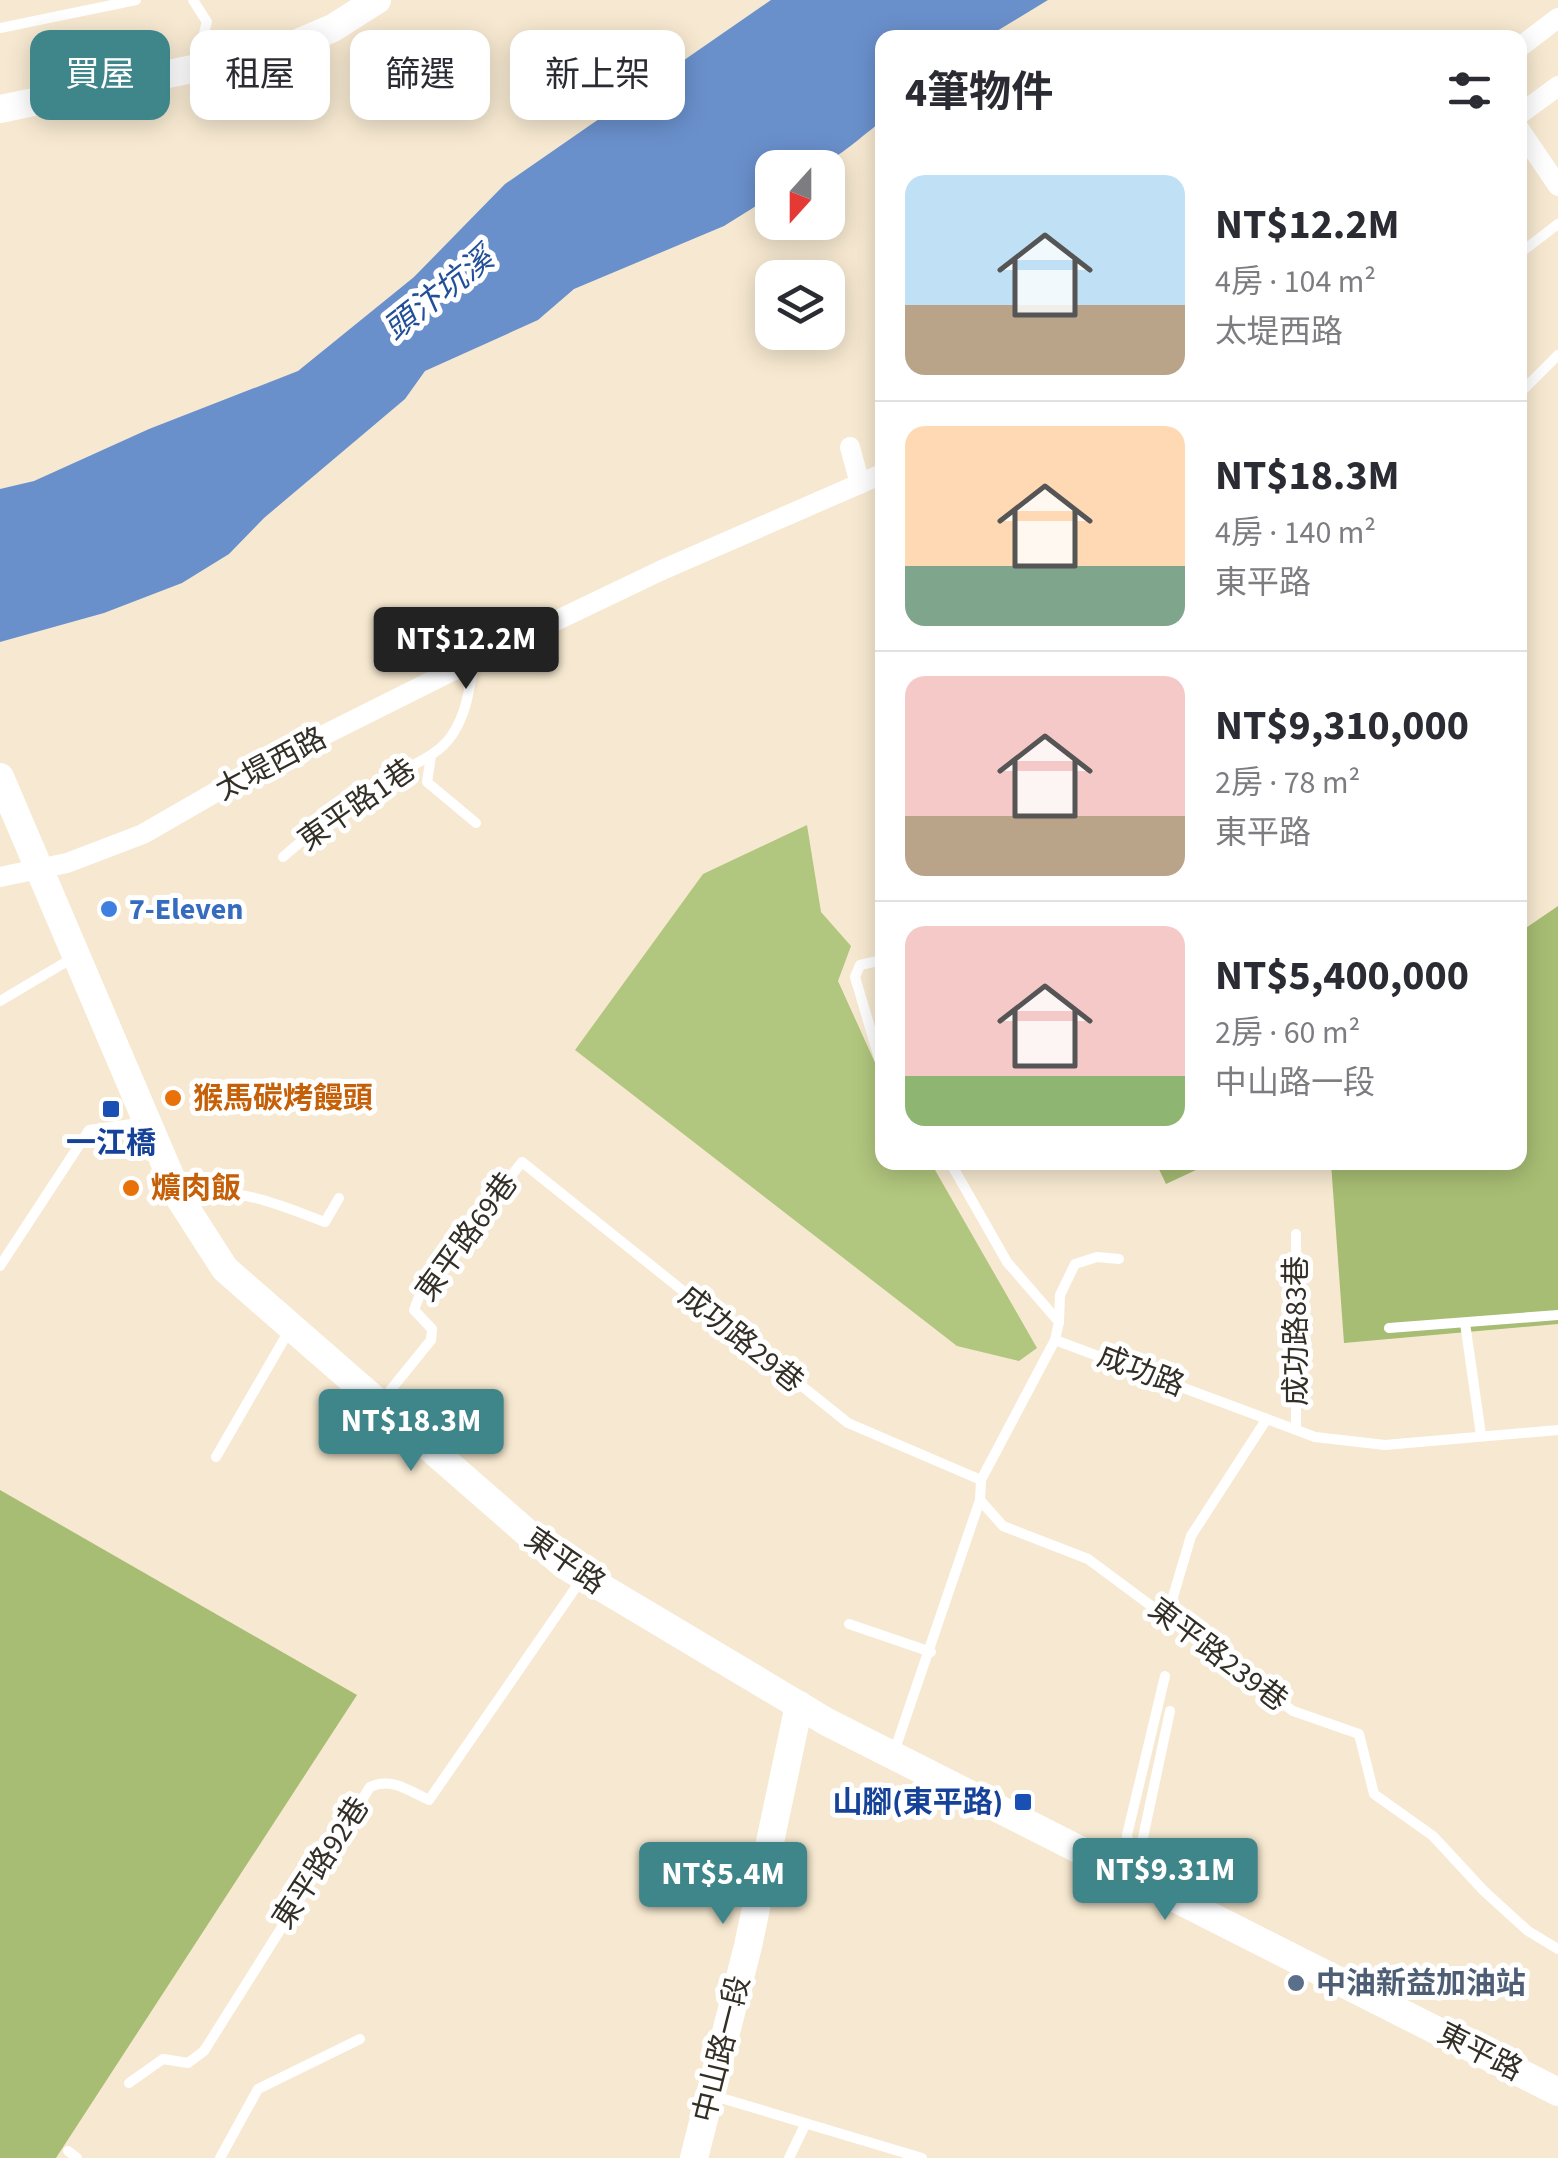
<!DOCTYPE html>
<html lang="zh-TW">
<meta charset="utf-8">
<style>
:root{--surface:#fff;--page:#f2f2f3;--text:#2b2b33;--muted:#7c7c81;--line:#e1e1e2;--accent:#3e868a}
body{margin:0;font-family:"Source Sans 3","Noto Sans TC",sans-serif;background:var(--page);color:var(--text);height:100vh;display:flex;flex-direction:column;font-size:38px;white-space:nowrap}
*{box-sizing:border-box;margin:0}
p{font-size:32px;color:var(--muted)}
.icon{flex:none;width:55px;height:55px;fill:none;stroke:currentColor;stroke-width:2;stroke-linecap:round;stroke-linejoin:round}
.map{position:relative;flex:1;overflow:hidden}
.details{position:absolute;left:875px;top:30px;width:652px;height:1140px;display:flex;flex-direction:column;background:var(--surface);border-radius:20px;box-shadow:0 5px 25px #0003}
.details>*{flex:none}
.top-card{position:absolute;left:30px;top:30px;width:695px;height:90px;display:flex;gap:20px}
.needle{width:65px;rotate:201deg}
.fabs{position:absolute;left:755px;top:150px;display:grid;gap:20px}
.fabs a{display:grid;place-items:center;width:90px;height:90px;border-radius:20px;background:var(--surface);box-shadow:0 5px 25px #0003;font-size:50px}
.price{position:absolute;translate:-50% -85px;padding:0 22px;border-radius:10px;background:var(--accent);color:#fff;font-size:32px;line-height:65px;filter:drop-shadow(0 2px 5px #0008)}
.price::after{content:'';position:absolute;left:50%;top:60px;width:30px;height:22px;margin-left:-15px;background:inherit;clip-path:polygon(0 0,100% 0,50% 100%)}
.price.selected{background:#222;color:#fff}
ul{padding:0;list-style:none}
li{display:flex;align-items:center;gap:30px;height:250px;padding:0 30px}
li+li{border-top:2px solid var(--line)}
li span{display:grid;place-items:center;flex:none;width:280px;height:200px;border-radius:20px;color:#555}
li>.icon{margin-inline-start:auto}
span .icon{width:120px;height:120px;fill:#fffc;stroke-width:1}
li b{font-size:42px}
h2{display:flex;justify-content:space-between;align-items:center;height:120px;padding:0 30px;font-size:42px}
.chip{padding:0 35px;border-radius:20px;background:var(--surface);box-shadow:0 5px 25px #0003;font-size:35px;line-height:90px}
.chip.selected{background:var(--accent);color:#fff}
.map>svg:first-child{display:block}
.green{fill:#b1c67e}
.forest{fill:#a7bd73}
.water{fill:#6a90cc}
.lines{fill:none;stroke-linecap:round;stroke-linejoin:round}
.service{stroke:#fff;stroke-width:10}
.minor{stroke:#fff;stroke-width:20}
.secondary{stroke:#fff;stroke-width:28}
.shop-dot{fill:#3f7fe0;stroke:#fff;stroke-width:4}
.food-dot{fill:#e8710a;stroke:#fff;stroke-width:4}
.transit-dot{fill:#1a4fb4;stroke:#fff;stroke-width:4}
.service-dot{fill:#5c6f8a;stroke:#fff;stroke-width:4}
.labels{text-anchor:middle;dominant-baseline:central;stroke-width:10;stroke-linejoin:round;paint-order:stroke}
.street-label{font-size:30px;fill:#342f26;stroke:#fff}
.shop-label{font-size:30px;font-weight:bold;fill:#366cbe;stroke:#fff;text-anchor:start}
.food-label{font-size:30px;font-weight:bold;fill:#c56008;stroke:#fff;text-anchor:start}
.transit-label{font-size:30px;font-weight:bold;fill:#164399;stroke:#fff}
.service-label{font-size:30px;font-weight:bold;fill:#4e5e75;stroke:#fff;text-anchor:start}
.water-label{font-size:32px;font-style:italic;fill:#224f99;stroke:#fff}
</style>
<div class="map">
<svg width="1558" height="2158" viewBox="0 0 1558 2158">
<rect width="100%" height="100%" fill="#f7e9d1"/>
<polygon class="green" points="807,825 821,912 851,946 838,981 882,1078 882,1162 931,1163 1037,1348 1019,1361 957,1346 575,1050 703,874"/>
<g class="forest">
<polygon points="1558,906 1558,1324 1344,1343 1331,1163 1520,1162 1520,932"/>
<polygon points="1156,1163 1211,1163 1166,1184"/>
<polygon points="0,1490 357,1695 56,2158 0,2158"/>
</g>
<path class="water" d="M771,0H1048L987,37L882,38V121C835,157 834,168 772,168V196L724,226L574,289L538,320L425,371L405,399L264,518L229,554L182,583L104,613L0,642V489L34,481L149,429L298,371L414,277L505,184Z"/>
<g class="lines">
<g class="service">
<polyline points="193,0 207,22 195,66"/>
<polyline points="0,28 136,0"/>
<polyline points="1520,253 1558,224"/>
<polyline points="1520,393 1558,355"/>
<polyline points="431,756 427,782 476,823"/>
<path d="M283,857C315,829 347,804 382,782C405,767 437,758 452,735C467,713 470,686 474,661"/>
<polyline points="882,960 860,965 855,977 882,1068"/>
<polyline points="0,1001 76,956"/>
<polyline points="950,1162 1007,1262 1059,1322 1055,1340"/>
<path d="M181,1198C233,1183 276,1204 325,1222L339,1198"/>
<polyline points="0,1266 89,1130 146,1122"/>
<polyline points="1059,1322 1060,1295 1075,1264 1097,1257 1119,1259"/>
<polyline points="1465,1323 1481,1435"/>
<polyline points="1389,1328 1558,1315"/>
<polyline points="380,1403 431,1340 432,1329 414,1310 422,1289 522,1162 848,1423 981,1480"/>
<polyline points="1296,1428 1296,1234"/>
<polyline points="216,1457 290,1329"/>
<polyline points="980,1500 1003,1526 1088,1559 1293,1711 1359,1734 1374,1794 1433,1836 1484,1891 1528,1931 1558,1949"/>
<polyline points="1167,1617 1191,1536 1266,1420"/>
<polyline points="849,1624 931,1652"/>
<polyline points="893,1755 980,1500 981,1480 1055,1340 1315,1437 1385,1445 1558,1430"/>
<polyline points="1134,1870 1127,1835 1165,1676"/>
<polyline points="1136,1870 1170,1711"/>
<path d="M129,2083L163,2059L188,2063L204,2051L370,1787C392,1777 409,1791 429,1800L583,1577"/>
<polyline points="711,2095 922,2158"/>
<polyline points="68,2151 77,2158"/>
<polyline points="220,2158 258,2089 360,2039"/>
<polyline points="789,2158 805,2125"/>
</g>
<g class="minor">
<polyline points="1520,47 1558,18"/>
<polyline points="1520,114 1558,86"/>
<polyline points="1520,130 1558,186"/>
<polyline points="850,447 860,484"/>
<polyline points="0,877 67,863 143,834 254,770 474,660 662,570 882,474"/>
</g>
<g class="secondary">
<polyline points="0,109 279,51 333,28 377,0"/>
<polyline points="0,777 180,1199 225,1269 564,1565 827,1722 1558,2092"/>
<polyline points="694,2158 748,1946 799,1705"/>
</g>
</g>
<circle class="shop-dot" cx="109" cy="909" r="10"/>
<g class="food-dot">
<circle cx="173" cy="1098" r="10"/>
<circle cx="131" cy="1188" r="10"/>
</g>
<g class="transit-dot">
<rect x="101" y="1099" width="20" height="20" rx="5"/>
<rect x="1013" y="1792" width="20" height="20" rx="5"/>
</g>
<circle class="service-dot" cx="1296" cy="1983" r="10"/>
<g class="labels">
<g class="street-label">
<text transform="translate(271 764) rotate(-28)">太堤西路</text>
<text transform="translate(357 805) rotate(-35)">東平路1巷</text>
<text transform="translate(467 1237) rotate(-54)">東平路69巷</text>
<text transform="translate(1296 1331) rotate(-90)">成功路83巷</text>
<text transform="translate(741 1339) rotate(39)">成功路29巷</text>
<text transform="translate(1141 1371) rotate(21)">成功路</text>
<text transform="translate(565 1561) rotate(35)">東平路</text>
<text transform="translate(1218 1655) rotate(37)">東平路239巷</text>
<text transform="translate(321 1863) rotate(-57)">東平路92巷</text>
<text transform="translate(722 2049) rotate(-76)">中山路一段</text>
<text transform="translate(1480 2052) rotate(27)">東平路</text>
</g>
<g class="shop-label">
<text x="129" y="909">7-Eleven</text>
</g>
<g class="food-label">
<text x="193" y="1098">猴馬碳烤饅頭</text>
<text x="151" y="1188">爌肉飯</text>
</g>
<g class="transit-label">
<text x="111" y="1143">一江橋</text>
<text x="1003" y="1802" text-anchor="end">山腳(東平路)</text>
</g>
<g class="service-label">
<text x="1316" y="1983">中油新益加油站</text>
</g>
<g class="water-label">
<text transform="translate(439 294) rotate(-38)">頭汴坑溪</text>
</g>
</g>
</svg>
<div class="fabs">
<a><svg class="needle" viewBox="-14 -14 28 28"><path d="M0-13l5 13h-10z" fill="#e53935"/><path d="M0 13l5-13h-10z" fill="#7c7c81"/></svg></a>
<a><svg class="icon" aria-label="layers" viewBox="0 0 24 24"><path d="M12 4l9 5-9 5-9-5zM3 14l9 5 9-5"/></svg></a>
</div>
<b class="price selected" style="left:466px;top:692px">NT$12.2M</b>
<b class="price" style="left:411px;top:1474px">NT$18.3M</b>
<b class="price" style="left:1165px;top:1923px">NT$9.31M</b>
<b class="price" style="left:723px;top:1927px">NT$5.4M</b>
<div class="top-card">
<a class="chip selected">買屋</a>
<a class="chip">租屋</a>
<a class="chip">篩選</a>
<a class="chip">新上架</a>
</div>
<section class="details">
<h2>4筆物件<svg class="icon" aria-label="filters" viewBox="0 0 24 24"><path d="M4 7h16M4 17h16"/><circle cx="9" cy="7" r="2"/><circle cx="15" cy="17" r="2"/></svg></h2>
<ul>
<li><span style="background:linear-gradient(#bfe0f5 65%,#b9a48a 0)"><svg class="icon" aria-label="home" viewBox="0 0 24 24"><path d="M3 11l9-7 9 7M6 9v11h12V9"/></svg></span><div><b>NT$12.2M</b><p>4房 · 104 m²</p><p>太堤西路</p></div></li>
<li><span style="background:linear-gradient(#ffd9b3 70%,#7fa58c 0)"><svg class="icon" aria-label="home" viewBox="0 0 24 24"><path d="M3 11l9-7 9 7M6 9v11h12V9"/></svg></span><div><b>NT$18.3M</b><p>4房 · 140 m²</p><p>東平路</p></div></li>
<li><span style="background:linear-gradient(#f6c9c9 70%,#b9a48a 0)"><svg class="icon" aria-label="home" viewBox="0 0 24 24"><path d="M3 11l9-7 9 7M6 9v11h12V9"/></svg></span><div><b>NT$9,310,000</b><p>2房 · 78 m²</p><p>東平路</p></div></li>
<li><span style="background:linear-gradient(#f6c9c9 75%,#8fb573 0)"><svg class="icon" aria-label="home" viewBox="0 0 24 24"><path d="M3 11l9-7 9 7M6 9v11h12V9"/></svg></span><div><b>NT$5,400,000</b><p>2房 · 60 m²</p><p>中山路一段</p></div></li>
</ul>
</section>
</div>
